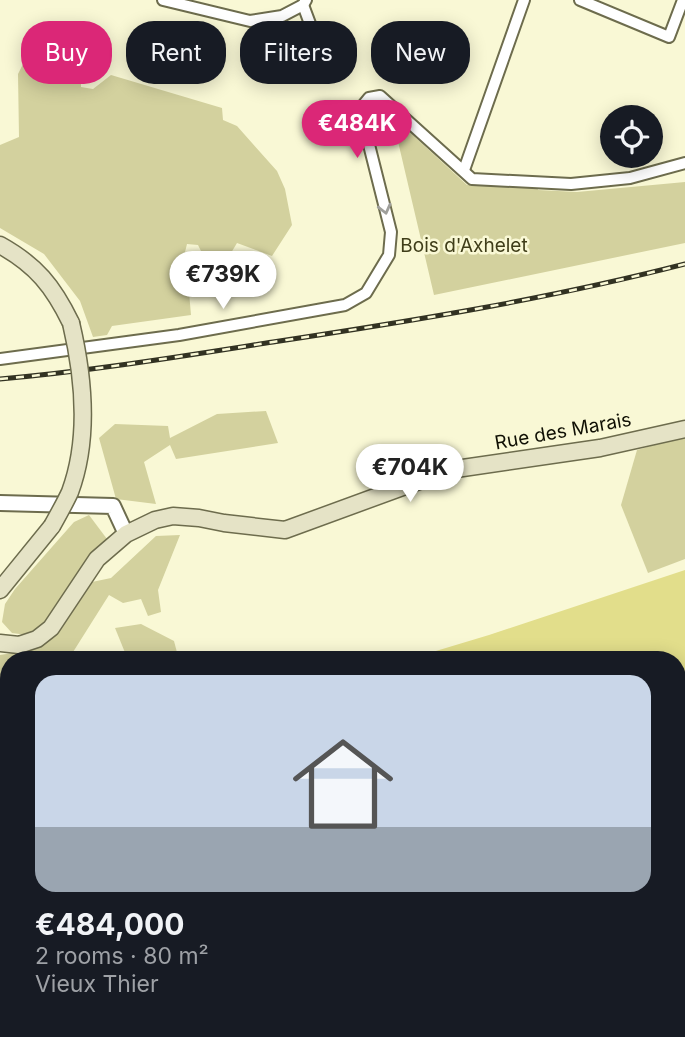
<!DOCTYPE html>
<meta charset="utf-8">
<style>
:root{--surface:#171b24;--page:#242831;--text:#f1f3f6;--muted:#9ea1a6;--line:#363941;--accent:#db2777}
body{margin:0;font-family:Inter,sans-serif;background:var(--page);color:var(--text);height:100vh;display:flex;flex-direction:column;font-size:26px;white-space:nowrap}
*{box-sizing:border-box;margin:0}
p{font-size:23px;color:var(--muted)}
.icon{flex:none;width:38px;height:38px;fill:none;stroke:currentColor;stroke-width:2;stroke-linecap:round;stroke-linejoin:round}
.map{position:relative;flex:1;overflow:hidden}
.drawer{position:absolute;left:0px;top:651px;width:686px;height:387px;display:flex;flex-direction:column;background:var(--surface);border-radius:28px 28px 0 0;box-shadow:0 4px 18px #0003}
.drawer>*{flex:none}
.banner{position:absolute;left:21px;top:21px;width:644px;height:63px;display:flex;gap:14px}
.tools{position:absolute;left:600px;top:105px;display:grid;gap:14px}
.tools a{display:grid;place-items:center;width:63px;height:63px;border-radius:50%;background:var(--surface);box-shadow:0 4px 18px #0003;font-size:35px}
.price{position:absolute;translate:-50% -60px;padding:0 16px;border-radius:24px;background:#fff;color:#222;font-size:23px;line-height:46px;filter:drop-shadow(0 2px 4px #0008)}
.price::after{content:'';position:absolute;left:50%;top:42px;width:21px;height:16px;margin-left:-10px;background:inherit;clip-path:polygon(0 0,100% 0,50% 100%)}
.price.selected{background:var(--accent);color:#fff}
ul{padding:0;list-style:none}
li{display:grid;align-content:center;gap:14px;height:371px;padding:0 35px}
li+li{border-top:2px solid var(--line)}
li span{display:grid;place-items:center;height:217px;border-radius:21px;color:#555}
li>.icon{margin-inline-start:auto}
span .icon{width:126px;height:126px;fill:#fffc;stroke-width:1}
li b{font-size:30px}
.pill{padding:0 24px;border-radius:28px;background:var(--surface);box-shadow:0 4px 18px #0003;font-size:24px;line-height:63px}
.pill.selected{background:var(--accent);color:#fff}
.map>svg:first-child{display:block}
.green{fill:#d3d19e}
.water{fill:#e2de8b}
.pier{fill:#f9f8d5}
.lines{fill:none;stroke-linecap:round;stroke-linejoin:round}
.minor-casing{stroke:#6d6c4d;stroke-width:14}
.tertiary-casing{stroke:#6d6c4d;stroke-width:18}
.secondary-casing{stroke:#6d6c4d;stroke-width:19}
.primary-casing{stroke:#fff;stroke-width:21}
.minor{stroke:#fff;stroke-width:10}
.tertiary{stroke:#fff;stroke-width:14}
.secondary{stroke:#e5e3c6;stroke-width:16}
.primary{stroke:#cac78d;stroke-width:18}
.rail-casing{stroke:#323222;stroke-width:5}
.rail{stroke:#f9f8d5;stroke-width:2.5;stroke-dasharray:8;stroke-linecap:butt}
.secondary-bridge-casing{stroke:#6d6c4d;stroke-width:19;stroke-linecap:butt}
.secondary-bridge{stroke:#e5e3c6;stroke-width:16}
.oneway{stroke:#9f9f9b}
.labels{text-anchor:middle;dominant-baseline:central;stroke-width:5;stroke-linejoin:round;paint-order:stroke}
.park-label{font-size:19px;fill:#3f3d19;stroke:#f9f8d5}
.street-label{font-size:19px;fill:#101004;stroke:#f9f8d5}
</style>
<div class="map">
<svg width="685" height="1037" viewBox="0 0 685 1037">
<rect width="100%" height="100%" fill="#f9f8d5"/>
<g class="green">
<polygon points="52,31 81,42 81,87 93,89 111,75 222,108 223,120 237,126 277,171 285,189 292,225 272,256 237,243 225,263 205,259 198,245 187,244 183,260 187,269 191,315 112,326 107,335 93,337 80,301 44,254 0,228 0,145 19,137 18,74 25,60 28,32"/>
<polygon points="392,116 467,185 537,186 538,190 577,192 685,182 685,243 434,295"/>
<polygon points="266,411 278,443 176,459 170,445 144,462 156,504 116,499 99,438 115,424 168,426 170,438 217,414"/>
<polygon points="685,436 685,559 648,573 621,505 637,450"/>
<polygon points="89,515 107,539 56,604 42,627 27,635 12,633 2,622 5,604 15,589 74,522"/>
<path d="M180,535L158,590L161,612L148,616L141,599L123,603L109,595L68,660H9V739L2,737L0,740V655C53,649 63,621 92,582L111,578L156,536Z"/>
<polygon points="141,624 174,641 179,660 128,660 115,628"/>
<polygon points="274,1029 424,1029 427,1037 276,1037"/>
</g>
<g class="water">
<polygon points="685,570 685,774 677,776 677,660 406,660 489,635"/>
<polygon points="9,778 9,960 0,963 0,780"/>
</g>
<polygon class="pier" points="0,793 9,821 9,900 0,870"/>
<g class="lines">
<defs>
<g id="minor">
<polyline points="163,0 250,21 282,16 303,5 306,0"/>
<polyline points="580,0 669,37 683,0"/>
<polyline points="303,5 312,29 342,55"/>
<polyline points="464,170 524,0"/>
<polyline points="0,359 179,335 345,305 366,293 389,255 391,232 360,109 369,98 380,96 472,179 571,184 630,178 685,163"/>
</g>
<polyline id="tertiary" points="0,503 113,506 126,534"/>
<g id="secondary">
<path d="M0,245C36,265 53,286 71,323"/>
<polyline points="0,590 52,526"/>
<polyline points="0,643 19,645 37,639 51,628 97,559 126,534 155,520 173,516 199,518 224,523 285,530 449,470 600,448 685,429"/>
<polyline points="0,831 9,860"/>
</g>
<g id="primary">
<polyline points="677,800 685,807"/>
<polyline points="681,836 685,846"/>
<polyline points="677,865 685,886"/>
<polyline points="0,1006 9,1005"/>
<polyline points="44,1029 59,1032 67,1029"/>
</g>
</defs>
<use href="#minor" class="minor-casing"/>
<use href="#tertiary" class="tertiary-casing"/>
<use href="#secondary" class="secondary-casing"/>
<use href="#primary" class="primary-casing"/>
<use href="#minor" class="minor"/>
<use href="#tertiary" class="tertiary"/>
<use href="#secondary" class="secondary"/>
<use href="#primary" class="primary"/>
<defs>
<path id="rail" d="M0,379C92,371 183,356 273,342C412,321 549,299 685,264"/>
</defs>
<use href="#rail" class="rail-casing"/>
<use href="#rail" class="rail"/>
<defs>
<path id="secondary-bridge" d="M52,526C58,515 65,503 70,492C90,438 84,378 71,323"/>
</defs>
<use href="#secondary-bridge" class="secondary-bridge-casing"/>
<use href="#secondary-bridge" class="secondary-bridge"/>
</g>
<defs><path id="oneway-chevron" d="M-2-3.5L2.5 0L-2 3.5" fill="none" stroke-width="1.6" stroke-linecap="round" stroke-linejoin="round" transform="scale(1.75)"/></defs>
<use class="oneway" href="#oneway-chevron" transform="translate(385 209) rotate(76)"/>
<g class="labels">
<g class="park-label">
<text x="464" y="245">Bois d'Axhelet</text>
</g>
<g class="street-label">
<text transform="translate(563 431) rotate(-10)">Rue des Marais</text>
</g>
</g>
</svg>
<div class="tools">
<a><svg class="icon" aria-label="locate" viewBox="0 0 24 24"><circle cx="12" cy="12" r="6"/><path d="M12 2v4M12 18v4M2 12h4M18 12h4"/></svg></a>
</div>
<b class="price selected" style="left:357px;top:160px">€484K</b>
<b class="price" style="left:223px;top:311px">€739K</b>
<b class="price" style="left:410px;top:504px">€704K</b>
<div class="banner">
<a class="pill selected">Buy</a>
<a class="pill">Rent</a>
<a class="pill">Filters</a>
<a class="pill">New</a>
</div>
<section class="drawer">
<ul>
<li><span style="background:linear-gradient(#c9d6e8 70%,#9aa5b1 0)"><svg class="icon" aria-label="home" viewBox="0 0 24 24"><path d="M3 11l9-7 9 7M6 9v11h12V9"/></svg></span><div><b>€484,000</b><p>2 rooms · 80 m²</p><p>Vieux Thier</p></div></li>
</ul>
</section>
</div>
